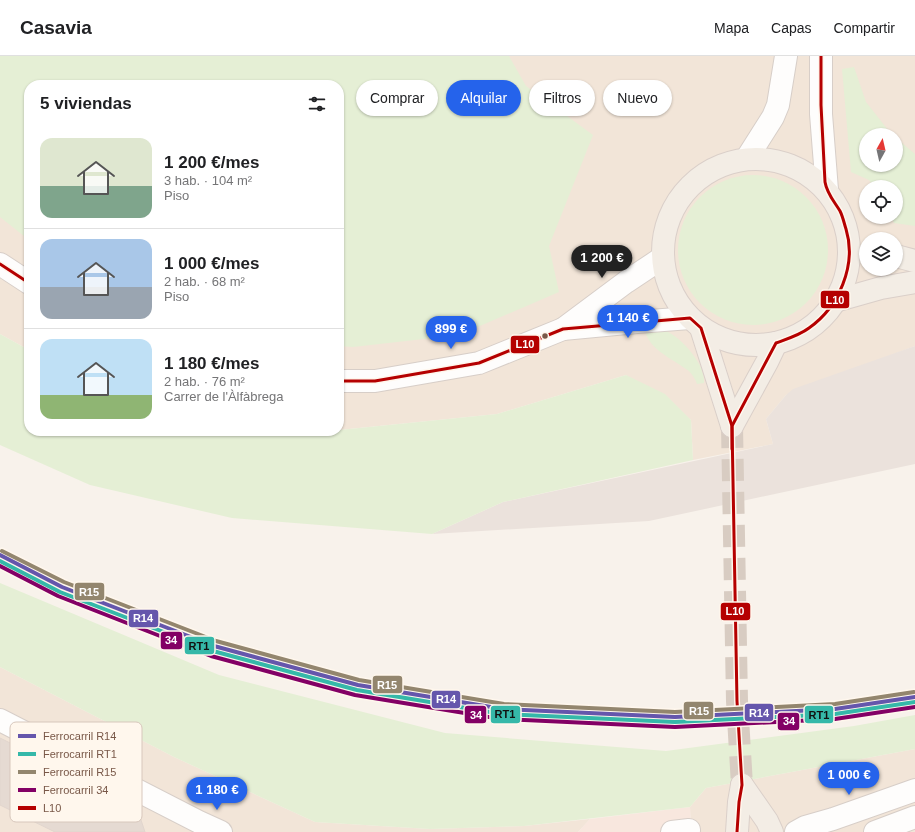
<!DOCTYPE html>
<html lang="es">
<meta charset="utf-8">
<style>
:root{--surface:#fff;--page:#f6f6f6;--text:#202124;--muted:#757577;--line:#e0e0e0;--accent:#2563eb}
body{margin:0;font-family:Arial,sans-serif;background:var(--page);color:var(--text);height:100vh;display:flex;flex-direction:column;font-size:15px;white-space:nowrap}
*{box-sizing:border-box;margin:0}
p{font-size:13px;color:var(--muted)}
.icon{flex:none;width:22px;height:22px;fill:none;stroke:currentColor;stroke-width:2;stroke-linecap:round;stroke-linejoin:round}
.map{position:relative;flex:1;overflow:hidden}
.drawer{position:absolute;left:24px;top:24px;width:320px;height:356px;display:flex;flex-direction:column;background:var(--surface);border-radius:16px;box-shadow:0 1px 3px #0004}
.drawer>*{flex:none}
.top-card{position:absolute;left:356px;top:24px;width:380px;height:36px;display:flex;gap:8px}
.needle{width:26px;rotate:8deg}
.fabs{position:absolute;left:859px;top:72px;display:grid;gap:8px}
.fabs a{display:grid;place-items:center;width:44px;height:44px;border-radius:50%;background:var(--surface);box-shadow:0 1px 3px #0004;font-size:20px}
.price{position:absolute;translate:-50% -34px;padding:0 9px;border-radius:14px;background:var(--accent);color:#fff;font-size:13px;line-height:26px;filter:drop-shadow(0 1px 2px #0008)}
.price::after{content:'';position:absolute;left:50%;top:24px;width:12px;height:9px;margin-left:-6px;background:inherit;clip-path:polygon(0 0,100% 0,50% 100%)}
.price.current{background:#222;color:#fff}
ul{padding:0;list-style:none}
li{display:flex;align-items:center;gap:12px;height:100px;padding:0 16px}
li+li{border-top:1px solid var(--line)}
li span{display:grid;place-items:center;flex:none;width:112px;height:80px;border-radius:12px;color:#555}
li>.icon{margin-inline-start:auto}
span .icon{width:48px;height:48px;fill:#fffc;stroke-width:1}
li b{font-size:17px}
h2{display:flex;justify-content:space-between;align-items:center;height:48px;padding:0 16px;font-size:17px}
.pill{padding:0 14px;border-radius:18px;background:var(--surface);box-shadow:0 1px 3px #0004;font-size:14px;line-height:36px}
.pill.current{background:var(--accent);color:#fff}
header{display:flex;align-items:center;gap:24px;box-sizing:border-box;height:56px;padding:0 20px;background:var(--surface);border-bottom:1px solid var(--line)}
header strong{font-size:19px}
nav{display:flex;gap:22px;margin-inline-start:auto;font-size:14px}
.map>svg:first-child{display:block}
.residential{fill:#f2e5d8;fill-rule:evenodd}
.commercial{fill:#f8e7de}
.industrial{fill:#ebe2dc}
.green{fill:#e5efd5}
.building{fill:#e5dad2;stroke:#e1d5cd}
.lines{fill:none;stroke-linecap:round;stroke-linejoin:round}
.primary-tunnel{stroke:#d8ccc2;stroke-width:22;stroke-dasharray:22 11;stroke-linecap:butt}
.minor-casing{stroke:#d7cec8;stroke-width:24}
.tertiary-casing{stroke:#d7cec8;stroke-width:24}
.primary-casing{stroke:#dacfc9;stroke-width:24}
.minor{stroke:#fefdfc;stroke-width:22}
.tertiary{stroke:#fefdfc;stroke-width:22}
.primary{stroke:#f3ede5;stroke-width:22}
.bus-1-casing{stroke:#fff7ed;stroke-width:6}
.bus-1{stroke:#b50000;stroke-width:3}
.rail-1-casing{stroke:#fff7ed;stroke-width:7}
.rail-2-casing{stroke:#fff7ed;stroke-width:7}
.rail-3-casing{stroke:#fff7ed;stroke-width:7}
.rail-4-casing{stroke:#fff7ed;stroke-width:7}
.rail-1{stroke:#6556ac;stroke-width:4}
.rail-2{stroke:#35b8a9;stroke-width:4}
.rail-3{stroke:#93866e;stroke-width:4}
.rail-4{stroke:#830065;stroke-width:4}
.bus-dot{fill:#795848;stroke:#fff7ed;stroke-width:1.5}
.key{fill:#fff7ed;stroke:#d7c7bc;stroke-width:1}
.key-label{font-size:11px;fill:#795848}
.line-badge{stroke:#fff7ed;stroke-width:1.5}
.badge-label{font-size:11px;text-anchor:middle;font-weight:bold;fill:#fff}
.pale-badge-label{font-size:11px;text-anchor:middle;font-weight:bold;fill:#111}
</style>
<header>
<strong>Casavia</strong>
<nav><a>Mapa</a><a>Capas</a><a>Compartir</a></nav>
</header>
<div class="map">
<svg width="915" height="776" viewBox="0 0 915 776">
<rect width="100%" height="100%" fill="#f8f2eb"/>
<g class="residential">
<path d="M0,0H915V290L786,339L766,363L773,388L693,404L691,364L626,319L497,358L339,374V29H29V294L0,278ZM866,79H896V109H866ZM866,131H896V161H866ZM866,183H896V213H866Z"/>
<polygon points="283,375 333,375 300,378"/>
<polygon points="0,611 174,701 315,766 430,773 524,770 590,763 578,776 0,776"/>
<polygon points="915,693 915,776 691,776 690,751 706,732"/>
</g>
<polygon class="commercial" points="690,751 691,776 578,776 590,763"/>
<polygon class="industrial" points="915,290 915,408 649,465 432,478 503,446 773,388 766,363 786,339 793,333"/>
<g class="green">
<polygon points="0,0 509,0 526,30 593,79 549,190 559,236 459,279 353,291 339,290 339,29 29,29 29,184 0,161"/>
<polygon points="854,11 866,46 892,79 866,79 866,109 896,109 896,82 915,98 915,170 894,167 891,161 896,161 896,131 874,131 869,124 851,116 842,13"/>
<circle cx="753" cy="194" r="75"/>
<path d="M647,272C653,273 660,273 666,275C682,282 706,309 704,327L697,328C695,322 691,316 686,313C671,302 650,294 645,275Z"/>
<polygon points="0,278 29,294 29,375 283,375 300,378 497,358 626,319 665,338 691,364 693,404 503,446 432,478 232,462 90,429 0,389"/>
<polygon points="0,527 219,619 445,677 666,695 854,670 915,659 915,693 706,732 690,751 524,770 430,773 315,766 174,701 0,611"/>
</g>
<polygon class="building" points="0,682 136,749 145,776 55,776 0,749"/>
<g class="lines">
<polyline class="primary-tunnel" points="732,370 737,645 742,729"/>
<defs>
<g id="minor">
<polyline points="821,0 821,58 827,134"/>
<polyline points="747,102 773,61 778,49 786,0"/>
<polyline points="0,208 29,227"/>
<polyline points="563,273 637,266 690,262"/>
<polyline points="339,325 375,325 479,307 563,273 626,226 662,202"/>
<polyline points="0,664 199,766 221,776"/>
<polyline points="672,776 689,774"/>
</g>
<g id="tertiary">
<polyline points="796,776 805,771 833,763 915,734"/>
<polyline points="875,776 915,761"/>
</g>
<g id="primary">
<circle cx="756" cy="196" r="93"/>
<polyline points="896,200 915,205"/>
<polyline points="835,245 881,232 915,226"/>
<polyline points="701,272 732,370"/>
<polyline points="732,370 767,306 776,287"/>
<polyline points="742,729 767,765 772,776"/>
<polyline points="737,776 739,746 742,729"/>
</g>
</defs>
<use href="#minor" class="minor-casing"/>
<use href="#tertiary" class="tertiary-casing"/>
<use href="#primary" class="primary-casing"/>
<use href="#minor" class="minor"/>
<use href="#tertiary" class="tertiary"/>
<use href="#primary" class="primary"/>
<defs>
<g id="bus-1">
<polyline points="0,208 29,227"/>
<polyline points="339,325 375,325 479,307 563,273 690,262 701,272 732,370 737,645 742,729 739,746 737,776"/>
<path d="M732,393V370L776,287C787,283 800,279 809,272C839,251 857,209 846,173C844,167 843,161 840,155C834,145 827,138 825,126L821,49V0"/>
</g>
</defs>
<use href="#bus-1" class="bus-1-casing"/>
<use href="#bus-1" class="bus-1"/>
<defs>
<polyline id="rail-1" points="0,499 62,531 214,590 358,629 503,653 675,661 835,653 915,641"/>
<polyline id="rail-2" points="0,505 60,536 213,595 357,634 502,658 675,666 835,658 915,646"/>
<polyline id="rail-3" points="2,495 64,526 216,585 359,624 504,648 675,656 835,648 914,636"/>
<polyline id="rail-4" points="0,510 58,540 211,600 355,639 501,663 675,671 835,663 915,651"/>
</defs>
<use href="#rail-1" class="rail-1-casing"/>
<use href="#rail-2" class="rail-2-casing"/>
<use href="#rail-3" class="rail-3-casing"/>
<use href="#rail-4" class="rail-4-casing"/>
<use href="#rail-1" class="rail-1"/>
<use href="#rail-2" class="rail-2"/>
<use href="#rail-3" class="rail-3"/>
<use href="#rail-4" class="rail-4"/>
</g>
<circle class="bus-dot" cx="545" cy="280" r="3.5"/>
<rect x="10" y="666" width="132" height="100" rx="6" class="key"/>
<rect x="18" y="678" width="18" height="4" fill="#6556ac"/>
<rect x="18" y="696" width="18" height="4" fill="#35b8a9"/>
<rect x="18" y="714" width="18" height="4" fill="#93866e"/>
<rect x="18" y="732" width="18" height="4" fill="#830065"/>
<rect x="18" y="750" width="18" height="4" fill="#b50000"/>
<g class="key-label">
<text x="43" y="684">Ferrocarril R14</text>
<text x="43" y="702">Ferrocarril RT1</text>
<text x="43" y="720">Ferrocarril R15</text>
<text x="43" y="738">Ferrocarril 34</text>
<text x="43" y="756">L10</text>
</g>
<g class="line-badge">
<rect x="820" y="234" width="30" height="19" rx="4" fill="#b50000"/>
<rect x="510" y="279" width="30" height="19" rx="4" fill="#b50000"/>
<rect x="74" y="526" width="31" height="19" rx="4" fill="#93866e"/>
<rect x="720" y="546" width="31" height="19" rx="4" fill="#b50000"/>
<rect x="128" y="553" width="31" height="19" rx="4" fill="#6556ac"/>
<rect x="160" y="575" width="23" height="19" rx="4" fill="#830065"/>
<rect x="184" y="580" width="31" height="19" rx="4" fill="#35b8a9"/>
<rect x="372" y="619" width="31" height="19" rx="4" fill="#93866e"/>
<rect x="431" y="634" width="30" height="19" rx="4" fill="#6556ac"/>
<rect x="683" y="645" width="31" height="19" rx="4" fill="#93866e"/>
<rect x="744" y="647" width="30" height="19" rx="4" fill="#6556ac"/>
<rect x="490" y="649" width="31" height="19" rx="4" fill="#35b8a9"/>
<rect x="804" y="649" width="30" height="19" rx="4" fill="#35b8a9"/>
<rect x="464" y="649" width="23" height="19" rx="4" fill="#830065"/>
<rect x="777" y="656" width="23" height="19" rx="4" fill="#830065"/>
</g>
<g class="badge-label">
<text x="835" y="248">L10</text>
<text x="525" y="292">L10</text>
<text x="89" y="540">R15</text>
<text x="735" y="559">L10</text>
<text x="143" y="566">R14</text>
<text x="171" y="588">34</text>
<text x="387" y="633">R15</text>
<text x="446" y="647">R14</text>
<text x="699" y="659">R15</text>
<text x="759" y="661">R14</text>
<text x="476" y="663">34</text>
<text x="789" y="669">34</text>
</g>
<g class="pale-badge-label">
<text x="199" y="594">RT1</text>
<text x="505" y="662">RT1</text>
<text x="819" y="663">RT1</text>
</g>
</svg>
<div class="fabs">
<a><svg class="needle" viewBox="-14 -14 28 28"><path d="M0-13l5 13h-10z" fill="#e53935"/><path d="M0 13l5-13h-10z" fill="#757577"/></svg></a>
<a><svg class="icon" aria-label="locate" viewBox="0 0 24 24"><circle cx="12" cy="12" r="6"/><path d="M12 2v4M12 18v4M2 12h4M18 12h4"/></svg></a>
<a><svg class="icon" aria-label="layers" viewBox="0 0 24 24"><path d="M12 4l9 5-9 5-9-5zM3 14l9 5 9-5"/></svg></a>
</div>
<b class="price current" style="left:602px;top:223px">1 200 €</b>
<b class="price" style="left:628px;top:283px">1 140 €</b>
<b class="price" style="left:451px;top:294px">899 €</b>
<b class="price" style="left:849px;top:740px">1 000 €</b>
<b class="price" style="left:217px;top:755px">1 180 €</b>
<div class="top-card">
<a class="pill">Comprar</a>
<a class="pill current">Alquilar</a>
<a class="pill">Filtros</a>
<a class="pill">Nuevo</a>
</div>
<section class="drawer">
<h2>5 viviendas<svg class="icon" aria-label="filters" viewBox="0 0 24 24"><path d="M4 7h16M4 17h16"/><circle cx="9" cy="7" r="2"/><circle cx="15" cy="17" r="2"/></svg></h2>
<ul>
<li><span style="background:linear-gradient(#dfe7d0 60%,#7fa58c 0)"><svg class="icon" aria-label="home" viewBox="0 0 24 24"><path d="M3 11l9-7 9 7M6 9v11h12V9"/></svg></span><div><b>1 200 €/mes</b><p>3 hab. · 104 m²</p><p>Piso</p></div></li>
<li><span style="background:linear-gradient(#a9c7e8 60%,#9aa5b1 0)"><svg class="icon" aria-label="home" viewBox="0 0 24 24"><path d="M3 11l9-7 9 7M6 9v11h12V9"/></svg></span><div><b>1 000 €/mes</b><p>2 hab. · 68 m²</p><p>Piso</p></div></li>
<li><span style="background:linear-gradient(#bfe0f5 70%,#8fb573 0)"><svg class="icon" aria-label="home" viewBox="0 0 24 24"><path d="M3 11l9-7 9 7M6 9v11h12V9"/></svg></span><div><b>1 180 €/mes</b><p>2 hab. · 76 m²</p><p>Carrer de l'Àlfàbrega</p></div></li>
</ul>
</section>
</div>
